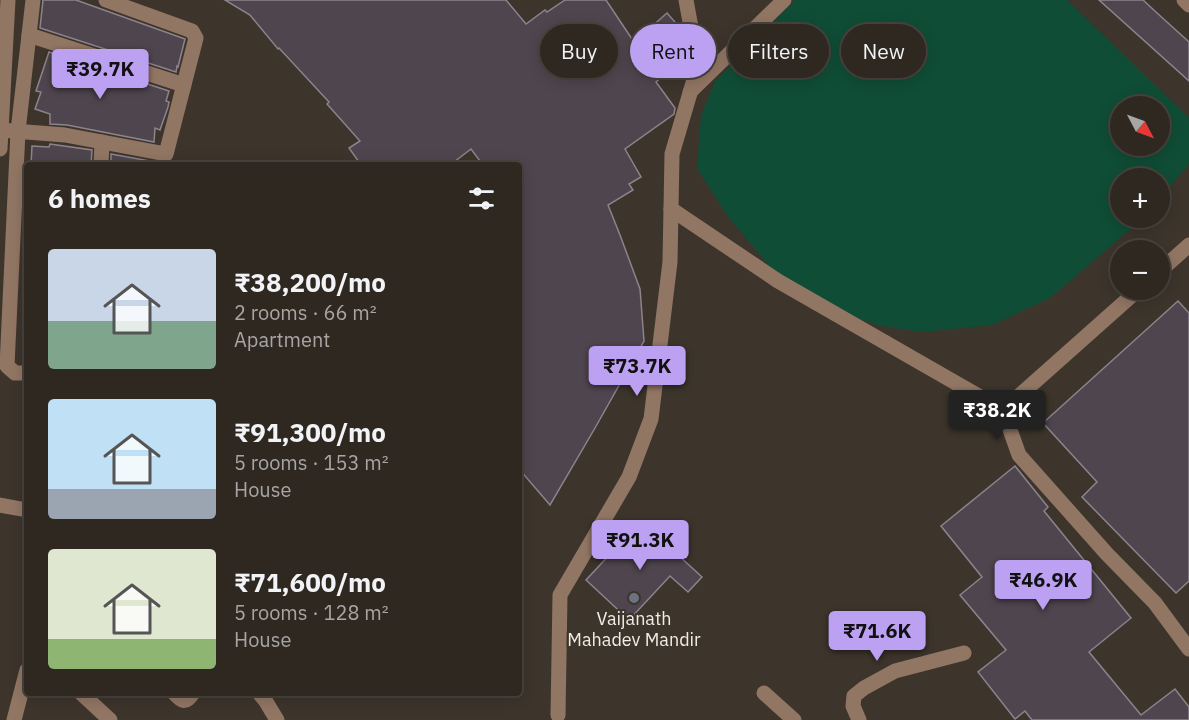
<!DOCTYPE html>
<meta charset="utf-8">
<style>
:root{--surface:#2e2821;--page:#36302a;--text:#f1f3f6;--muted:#a7a6a5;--line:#49443f;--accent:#bca0f2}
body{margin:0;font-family:"IBM Plex Sans",sans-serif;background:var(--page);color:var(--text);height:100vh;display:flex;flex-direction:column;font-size:22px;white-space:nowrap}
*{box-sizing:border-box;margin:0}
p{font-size:20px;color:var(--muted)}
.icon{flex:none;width:33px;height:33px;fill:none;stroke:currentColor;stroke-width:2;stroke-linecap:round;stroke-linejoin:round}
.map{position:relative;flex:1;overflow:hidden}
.panel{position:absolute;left:24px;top:162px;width:498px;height:534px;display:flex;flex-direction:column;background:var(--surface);border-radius:6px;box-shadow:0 3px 15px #0003,0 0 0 2px var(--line)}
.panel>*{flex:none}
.top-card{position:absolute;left:540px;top:24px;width:558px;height:54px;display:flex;gap:12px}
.needle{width:39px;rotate:131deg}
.fabs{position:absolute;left:1110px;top:96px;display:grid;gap:12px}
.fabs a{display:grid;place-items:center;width:60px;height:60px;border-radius:50%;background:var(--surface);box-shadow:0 3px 15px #0003,0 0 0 2px var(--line);font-size:30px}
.price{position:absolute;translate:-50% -51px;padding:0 14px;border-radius:6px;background:var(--accent);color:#111;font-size:20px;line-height:39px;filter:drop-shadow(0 2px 3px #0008)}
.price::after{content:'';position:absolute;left:50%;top:36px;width:18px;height:14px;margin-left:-9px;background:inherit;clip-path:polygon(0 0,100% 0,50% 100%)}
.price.current{background:#222;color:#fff}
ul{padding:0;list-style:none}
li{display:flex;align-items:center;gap:18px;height:150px;padding:0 24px}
li span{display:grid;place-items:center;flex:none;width:168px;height:120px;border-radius:6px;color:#555}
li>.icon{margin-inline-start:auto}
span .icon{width:72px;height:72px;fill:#fffc;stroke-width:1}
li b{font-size:26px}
h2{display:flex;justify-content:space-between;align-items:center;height:72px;padding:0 24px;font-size:26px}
.chip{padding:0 21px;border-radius:27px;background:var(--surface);box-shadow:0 3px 15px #0003,0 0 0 2px var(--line);font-size:21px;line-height:54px}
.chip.current{background:var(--accent);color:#111}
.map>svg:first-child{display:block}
.green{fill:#104d36;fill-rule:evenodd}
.building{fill:#4f454e;stroke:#8d838c;stroke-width:1.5}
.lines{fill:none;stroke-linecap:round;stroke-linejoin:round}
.minor{stroke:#927664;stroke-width:15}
.worship-dot{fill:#6b7280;stroke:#3d352c;stroke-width:2}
.labels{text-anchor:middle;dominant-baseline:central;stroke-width:4.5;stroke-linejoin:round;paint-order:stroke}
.poi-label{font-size:18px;fill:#f2ece7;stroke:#3d352c}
</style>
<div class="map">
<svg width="1189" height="720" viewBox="0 0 1189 720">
<rect width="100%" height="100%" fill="#3d352c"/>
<path class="green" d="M795,0H1067L1189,118V164L1160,198V178H1120V218H1142L1133,227L1050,298L992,325L922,332L881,326L803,301L765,261L726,214L697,168L701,116L715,81ZM1120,106H1160V146H1120Z"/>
<g class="building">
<polygon points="43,0 76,0 185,39 178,67 177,66 176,72 40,28"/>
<polygon points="225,0 506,0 526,24 545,10 547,12 565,0 606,0 634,42 667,13 682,30 682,34 679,37 684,42 686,56 656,82 675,108 674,114 625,149 641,177 629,184 633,190 608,205 620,235 640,289 644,341 595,428 550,505 519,469 519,165 483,165 471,149 450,165 361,165 349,148 360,141 327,104 329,102 279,48 278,49 250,15"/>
<polygon points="1099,0 1143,0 1157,13 1189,42 1189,81"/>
<polygon points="49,52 169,91 166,101 169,102 168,107 160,130 155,128 154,142 67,125 50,124 50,114 35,109 41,92 36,91"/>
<polygon points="50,144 92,150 91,165 31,165 32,146 49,147"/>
<polygon points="111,154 150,161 148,165 111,165"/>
<polygon points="1178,301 1189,313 1189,581 1176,593 1082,497 1097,482 1043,423"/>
<polygon points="1015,466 1048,507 1044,511 1131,618 1089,652 1141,715 1175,689 1189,707 1189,720 1032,720 1025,711 1015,719 978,672 1006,650 960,595 982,577 941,526"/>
<polygon points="641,521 702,577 688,592 670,576 629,620 586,580"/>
</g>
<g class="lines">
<g class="minor">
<polyline points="1184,0 1189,5"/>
<polyline points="29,35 184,85"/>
<polyline points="690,92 784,0"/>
<polyline points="1,130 65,135 166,154 196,38 192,31 106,0"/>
<polyline points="0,149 8,0"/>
<polyline points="101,165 102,142"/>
<polyline points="671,209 778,281 1003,410"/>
<polyline points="1160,271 1189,245"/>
<polyline points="1138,290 1003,410 1019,455 1107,554 1155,603 1189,649"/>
<polyline points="27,373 15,373 7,366 18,131 33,0"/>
<polyline points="0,505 27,510"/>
<polyline points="81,693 110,720"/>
<path d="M174,693C183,702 185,704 193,693"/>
<polyline points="259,693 265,700 277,720"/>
<polyline points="764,693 794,720"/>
<polyline points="558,715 560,595 629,477 651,419 670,262 672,154 698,66 686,0"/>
<polyline points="14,720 27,670"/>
<polyline points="859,720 853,706 854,696 864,688 895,671 964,653"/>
</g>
</g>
<circle class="worship-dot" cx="634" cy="598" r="6"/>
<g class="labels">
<g class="poi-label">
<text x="634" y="618">Vaijanath<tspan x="634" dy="21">Mahadev Mandir</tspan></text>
</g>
</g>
</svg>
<div class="fabs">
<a><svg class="needle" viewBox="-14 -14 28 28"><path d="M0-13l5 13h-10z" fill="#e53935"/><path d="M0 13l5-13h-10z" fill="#a7a6a5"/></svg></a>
<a>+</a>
<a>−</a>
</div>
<b class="price" style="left:100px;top:100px">₹39.7K</b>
<b class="price" style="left:637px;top:397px">₹73.7K</b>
<b class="price current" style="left:997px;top:441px">₹38.2K</b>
<b class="price" style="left:640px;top:571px">₹91.3K</b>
<b class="price" style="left:1043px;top:611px">₹46.9K</b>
<b class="price" style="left:877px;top:662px">₹71.6K</b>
<div class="top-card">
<a class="chip">Buy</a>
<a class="chip current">Rent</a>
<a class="chip">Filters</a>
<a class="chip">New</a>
</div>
<section class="panel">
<h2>6 homes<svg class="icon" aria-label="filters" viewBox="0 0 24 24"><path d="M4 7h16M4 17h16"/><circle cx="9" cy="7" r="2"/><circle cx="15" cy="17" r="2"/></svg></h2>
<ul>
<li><span style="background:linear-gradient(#c9d6e8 60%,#7fa58c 0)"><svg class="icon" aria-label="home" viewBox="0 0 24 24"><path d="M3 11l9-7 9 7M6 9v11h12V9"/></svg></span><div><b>₹38,200/mo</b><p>2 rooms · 66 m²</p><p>Apartment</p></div></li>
<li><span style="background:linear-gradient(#bfe0f5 75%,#9aa5b1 0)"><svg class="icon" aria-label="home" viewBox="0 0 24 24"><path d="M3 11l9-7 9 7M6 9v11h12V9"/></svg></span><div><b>₹91,300/mo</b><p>5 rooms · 153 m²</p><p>House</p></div></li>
<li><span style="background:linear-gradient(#dfe7d0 75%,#8fb573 0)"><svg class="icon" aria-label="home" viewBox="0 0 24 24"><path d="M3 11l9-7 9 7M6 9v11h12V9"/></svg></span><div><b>₹71,600/mo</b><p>5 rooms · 128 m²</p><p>House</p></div></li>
</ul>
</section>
</div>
